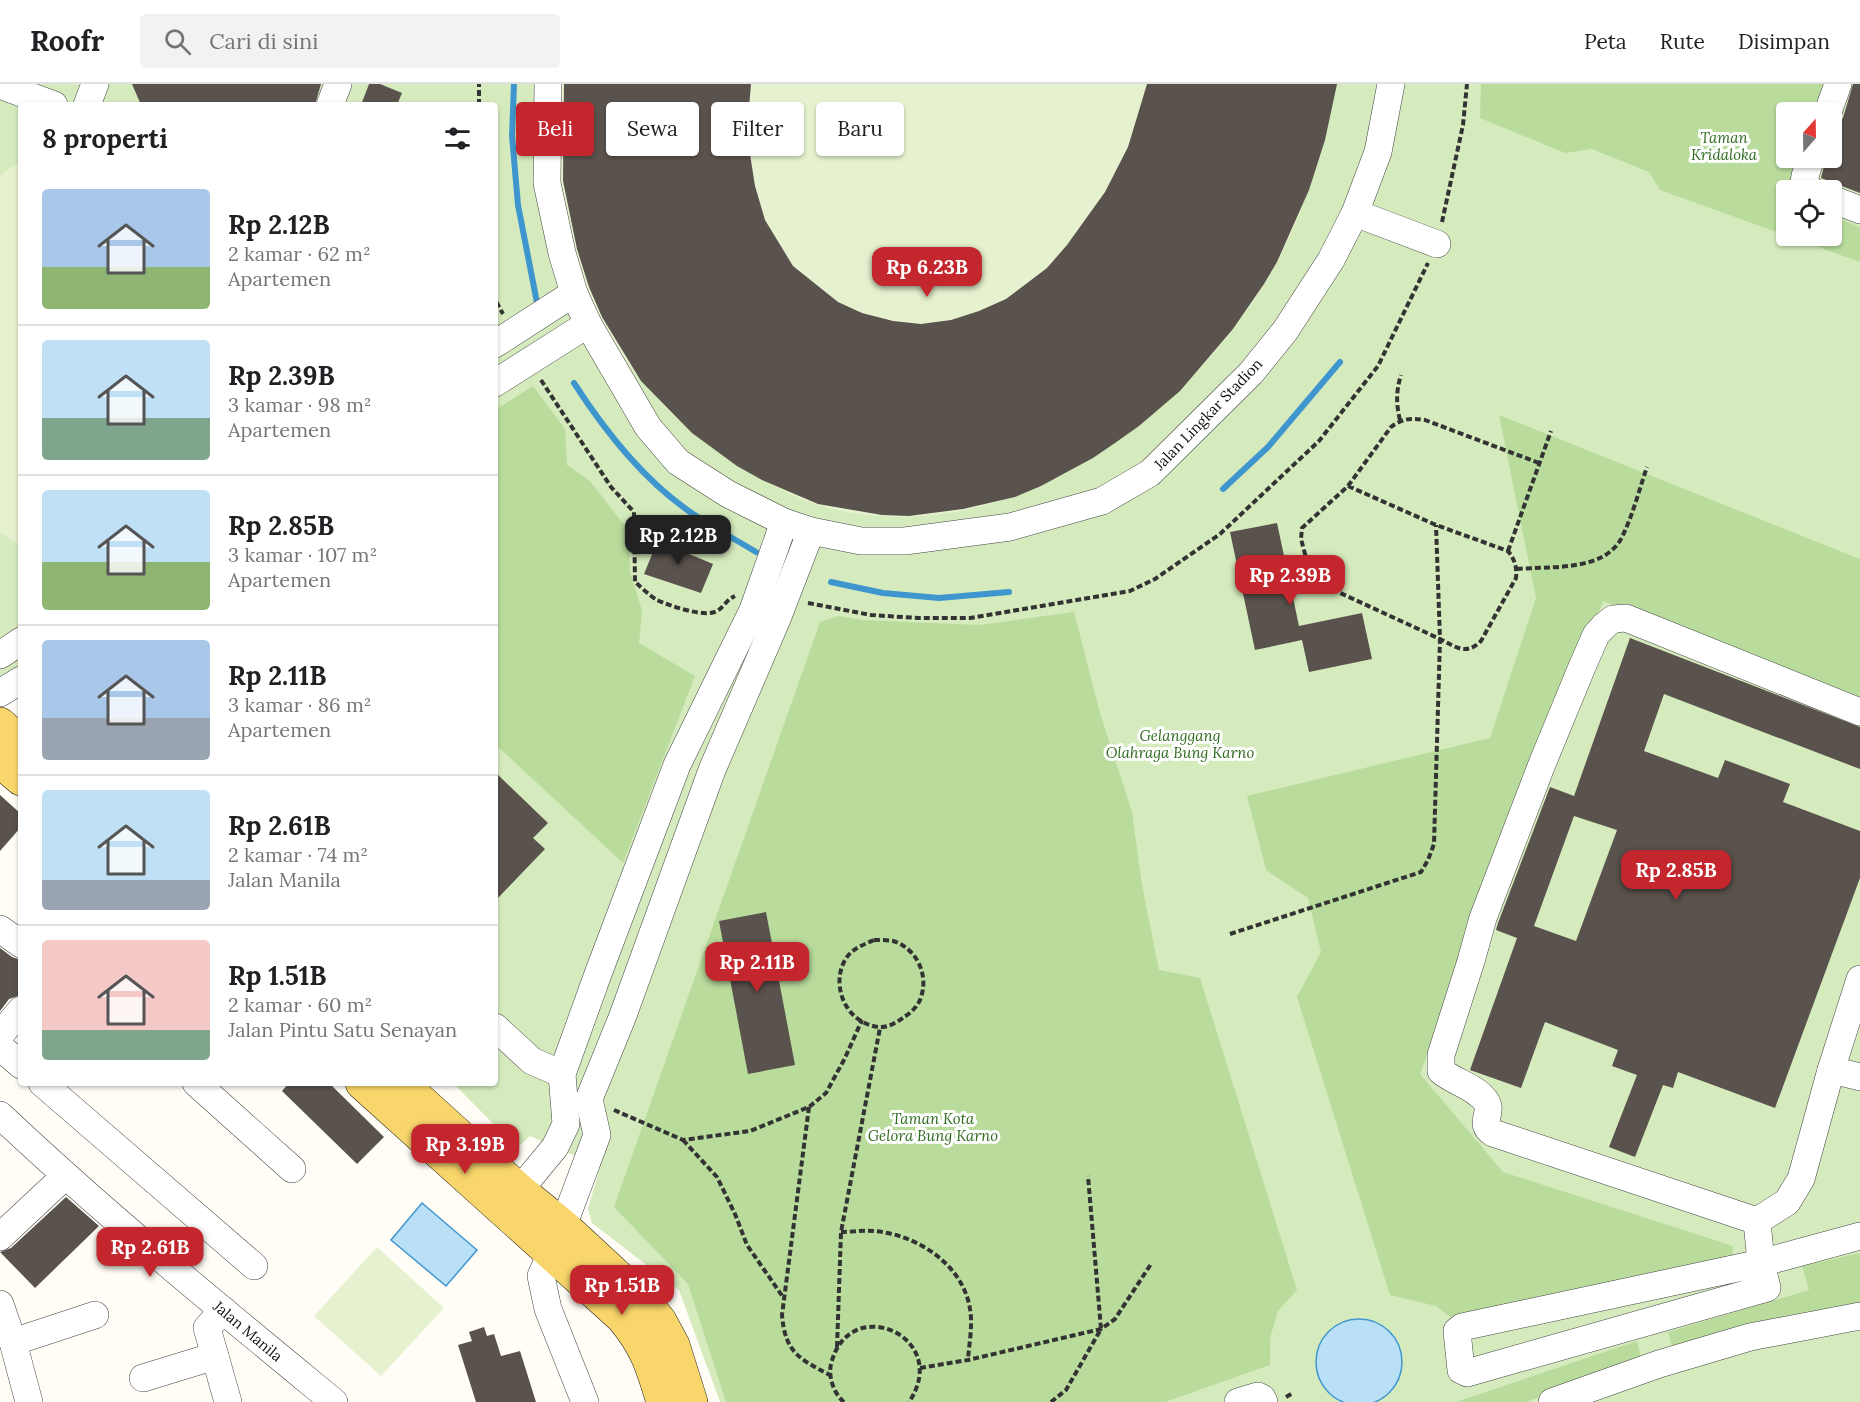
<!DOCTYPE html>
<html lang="id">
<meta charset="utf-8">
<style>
:root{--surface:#fff;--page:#f2f2f2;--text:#202124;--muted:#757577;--line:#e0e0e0;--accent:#c4262e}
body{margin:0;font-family:Lora,serif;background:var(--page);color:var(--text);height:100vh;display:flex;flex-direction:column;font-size:22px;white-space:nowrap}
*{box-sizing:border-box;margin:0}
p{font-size:20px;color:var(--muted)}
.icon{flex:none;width:33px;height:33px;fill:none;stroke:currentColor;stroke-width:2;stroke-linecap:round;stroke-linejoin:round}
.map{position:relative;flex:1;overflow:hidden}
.drawer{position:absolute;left:18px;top:18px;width:480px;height:984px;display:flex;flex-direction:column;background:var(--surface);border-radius:6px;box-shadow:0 2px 4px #0004}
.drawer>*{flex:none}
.banner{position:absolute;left:516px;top:18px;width:570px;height:54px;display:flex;gap:12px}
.needle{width:39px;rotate:20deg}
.buttons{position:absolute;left:1776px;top:18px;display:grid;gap:12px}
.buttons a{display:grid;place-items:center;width:66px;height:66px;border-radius:6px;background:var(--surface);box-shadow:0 2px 4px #0004;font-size:30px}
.price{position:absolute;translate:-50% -51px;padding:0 14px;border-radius:12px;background:var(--accent);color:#fff;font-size:20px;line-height:39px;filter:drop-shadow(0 2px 3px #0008)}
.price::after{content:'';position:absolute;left:50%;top:36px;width:18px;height:14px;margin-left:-9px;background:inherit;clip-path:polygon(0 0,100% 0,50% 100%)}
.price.on{background:#222;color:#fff}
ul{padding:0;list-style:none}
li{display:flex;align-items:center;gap:18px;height:150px;padding:0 24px}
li+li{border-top:2px solid var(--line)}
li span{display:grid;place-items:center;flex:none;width:168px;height:120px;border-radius:6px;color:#555}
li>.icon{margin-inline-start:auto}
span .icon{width:72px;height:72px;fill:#fffc;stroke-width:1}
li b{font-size:26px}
h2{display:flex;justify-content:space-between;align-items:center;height:72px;padding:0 24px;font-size:26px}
.pill{padding:0 21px;border-radius:6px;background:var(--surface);box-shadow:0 2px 4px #0004;font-size:21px;line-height:54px}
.pill.on{background:var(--accent);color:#fff}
header{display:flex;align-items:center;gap:36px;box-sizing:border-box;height:84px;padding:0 30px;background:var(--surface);border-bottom:2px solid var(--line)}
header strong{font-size:28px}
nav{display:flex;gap:33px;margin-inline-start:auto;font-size:21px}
.search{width:420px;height:54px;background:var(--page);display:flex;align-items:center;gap:15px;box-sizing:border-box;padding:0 21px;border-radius:6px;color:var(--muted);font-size:22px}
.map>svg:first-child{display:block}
.green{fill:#d5ebbd;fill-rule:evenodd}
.forest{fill:#b9dc9c}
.pitch{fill:#e6f2cf}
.water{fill:#b9e0f7;stroke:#3f96cf;stroke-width:1.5}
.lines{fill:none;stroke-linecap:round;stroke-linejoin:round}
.stream{stroke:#3f96cf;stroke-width:6}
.building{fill:#5a524d;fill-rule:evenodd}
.minor-casing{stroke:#444;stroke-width:28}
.major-casing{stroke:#222;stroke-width:34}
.path{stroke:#333;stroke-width:4;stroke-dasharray:6 3;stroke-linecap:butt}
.minor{stroke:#fff;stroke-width:27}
.major{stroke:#f9d66b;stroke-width:33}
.labels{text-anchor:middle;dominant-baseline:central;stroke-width:6;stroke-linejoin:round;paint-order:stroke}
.park-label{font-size:15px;font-style:italic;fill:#2f6b1f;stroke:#fff}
.street-label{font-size:15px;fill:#111;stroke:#fff}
</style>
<header>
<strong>Roofr</strong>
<div class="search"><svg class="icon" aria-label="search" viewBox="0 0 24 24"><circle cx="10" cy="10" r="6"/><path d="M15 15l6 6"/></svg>Cari di sini</div>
<nav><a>Peta</a><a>Rute</a><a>Disimpan</a></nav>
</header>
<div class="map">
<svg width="1860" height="1318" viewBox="0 0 1860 1318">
<rect width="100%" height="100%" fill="#fffdf5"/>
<path class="green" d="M0,0H1860V1318H720L679,1206L592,1139L588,1125L600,1083L530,1052L517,1064L453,999H495V21H21V617L0,605ZM1786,28H1832V74H1786ZM1786,106H1832V152H1786Z"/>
<g class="forest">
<polygon points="1481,0 1830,0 1819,28 1786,28 1786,74 1803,74 1790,106 1786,106 1786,152 1832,152 1832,132 1860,143 1860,178 1660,106 1649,88 1592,65 1565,69 1480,34"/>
<polygon points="533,302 565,345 567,381 590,397 629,447 630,487 642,527 639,559 695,592 623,779 495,660 495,326"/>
<polygon points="1499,331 1860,475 1860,617 1603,517 1540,675 1420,990 1503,1088 1733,1162 1733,1196 1470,1248 1436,1222 1390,1211 1297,913 1321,868 1308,814 1266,786 1247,712 1490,654 1536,514"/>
<polygon points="1074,528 1100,629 1132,728 1142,801 1159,886 1200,894 1297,1206 1278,1227 1270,1254 1270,1281 1165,1318 726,1318 688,1200 614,1123 820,538 838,532 862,536 979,541"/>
<polygon points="1860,1169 1860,1220 1674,1268 1668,1248 1809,1206 1802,1182"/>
<polygon points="1637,1257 1642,1277 1526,1318 1456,1318"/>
</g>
<g class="pitch">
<path d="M557,0H1337C1322,70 1303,137 1265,199C1176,345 996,473 818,421C783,410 752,389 722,369C657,325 608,265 581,190C578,180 573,170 571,160C568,147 566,134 564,122C562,109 558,96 557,84C555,56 557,28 557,0Z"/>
<polygon points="21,76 21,463 0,448 0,92"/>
<polygon points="377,1163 444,1224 381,1292 314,1232"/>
</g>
<g class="water">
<polygon points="422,1119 477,1166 446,1202 391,1156"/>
<circle cx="1359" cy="1278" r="43"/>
</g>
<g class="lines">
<g class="stream">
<polyline points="514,0 512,52 518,121 538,224"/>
<path d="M574,299C603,344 641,393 686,425C708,441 733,454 756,468"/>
<polyline points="1223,405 1268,363 1340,278"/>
<polyline points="831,498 883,509 939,514 1009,508"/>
</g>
</g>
<g class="building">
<polygon points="132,0 321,0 315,21 141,21"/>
<polygon points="369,0 380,0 402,9 397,21 361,21"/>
<polygon points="564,0 751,0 748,36 750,70 755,102 765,136 793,182 838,218 862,229 893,237 921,240 951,236 979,227 1006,215 1047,184 1067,161 1105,108 1128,63 1147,0 1337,0 1325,56 1309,106 1277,178 1264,200 1233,245 1180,307 1139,342 1115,359 1093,374 1041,402 1015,413 963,425 909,432 882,431 818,420 762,396 737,382 692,349 641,297 602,233 589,203 577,165 563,97"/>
<polygon points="1853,0 1860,0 1860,109 1821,94 1826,74 1832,74 1832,43 1839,40 1843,34"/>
<polygon points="1277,439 1299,542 1362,529 1372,575 1309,588 1302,556 1255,566 1230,448"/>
<polygon points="660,451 685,460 682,467 713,480 701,509 644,490"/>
<path d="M1630,554L1860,643V685L1664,610L1644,667L1718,694L1725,676L1790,700L1783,718L1860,747V794L1775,1024L1678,988L1673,1004L1663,1001L1635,1073L1609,1063L1637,991L1612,982L1618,966L1545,938L1521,1004L1470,986L1517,854L1496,846L1498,839L1550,703L1574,712ZM1574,732L1617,746L1576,857L1534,842Z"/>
<polygon points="495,688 548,739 533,754 545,765 495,817"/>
<polygon points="0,711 21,730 21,743 0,767"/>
<polygon points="766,828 795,981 748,990 719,837"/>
<polygon points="0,864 12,873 21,876 21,911 9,915 0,927"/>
<polygon points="289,999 329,999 384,1053 357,1080 282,1007"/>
<polygon points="66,1113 99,1142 35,1204 0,1168 11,1164"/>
<polygon points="484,1243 487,1252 494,1250 501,1272 520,1267 536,1318 476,1318 458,1261 472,1257 469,1248"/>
</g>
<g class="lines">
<defs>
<g id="minor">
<polyline points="548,0 547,99 562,169 574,209 588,240 648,343 678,378 728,410 784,438 811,447 861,457 905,457 1010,443 1102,417 1150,389 1251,289 1285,247 1331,176 1355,129 1378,68 1391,0"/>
<polyline points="0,1 54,21"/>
<polyline points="87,21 95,0"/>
<polyline points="330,21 338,0"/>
<polyline points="1828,28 1838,0"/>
<polyline points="1811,106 1804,99 1805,92 1811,74"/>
<polyline points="1832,115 1860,126"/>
<polyline points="1355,129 1437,160"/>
<polyline points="495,260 574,209"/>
<polyline points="495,299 588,240"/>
<polyline points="0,571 21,557"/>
<polyline points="0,609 21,596"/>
<polyline points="0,845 21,860"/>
<polyline points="1860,895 1831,986 1801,1095 1787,1118 1757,1137 1761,1179 1767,1204 1467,1289 1461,1286 1457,1247 1462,1243 1761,1179 1860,1152"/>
<polyline points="495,943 532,977 562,990"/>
<polyline points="0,951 21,926"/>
<polyline points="0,963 21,981"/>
<polyline points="1831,986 1860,993"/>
<polyline points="42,999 254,1182"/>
<polyline points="196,999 292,1085"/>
<path d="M0,1031C107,1132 221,1225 334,1318"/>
<polyline points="508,1120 555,1063 566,1040 562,990 598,890 677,681 753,526 784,438"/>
<path d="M1757,1137L1493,1049C1477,1039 1495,1029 1485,1016C1474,1002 1454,998 1441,987V971L1471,877L1483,834L1542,680L1582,583L1596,551L1604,542L1613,535L1626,534L1860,628"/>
<polyline points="0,1153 65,1092"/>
<polyline points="0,1220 13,1258 29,1318"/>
<polyline points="223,1226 207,1244 228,1318"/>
<polyline points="13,1258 95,1231"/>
<polyline points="143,1294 215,1272"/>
<polyline points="585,1318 548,1225 541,1192 563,1142 597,1051 589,1015 622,934 712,686 777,535 811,447"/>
<polyline points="1238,1318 1258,1312 1262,1314 1264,1318"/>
<polyline points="1552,1318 1659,1280 1750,1253 1860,1232"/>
</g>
<g id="major">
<polyline points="0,640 21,659"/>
<polyline points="0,677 21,695"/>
<path d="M362,999L622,1233C647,1263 652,1282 663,1318"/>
<polyline points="401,999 519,1106 563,1142 644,1217 660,1237 673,1261 691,1318"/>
</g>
</defs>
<use href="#minor" class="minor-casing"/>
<use href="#major" class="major-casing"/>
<g class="path">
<polyline points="479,21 479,0"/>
<polyline points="1442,138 1463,41 1467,0"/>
<polyline points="495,209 497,219 503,230"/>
<path d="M541,296L611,403L634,428L635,498C642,504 650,512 657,516C670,522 705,534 717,527C725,522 726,516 735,512"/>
<path d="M1400,336C1396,320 1396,307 1401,291"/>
<path d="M1348,402L1436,441L1508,467C1515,476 1517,483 1516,494L1481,557C1466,572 1456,563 1440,555L1312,496L1301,455L1302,444L1348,402L1391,343C1403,334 1411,334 1425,336L1539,379"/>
<polyline points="1508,467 1551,347"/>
<path d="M1517,485C1550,482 1605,488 1622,453C1633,431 1639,406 1647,383"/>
<polyline points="808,519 871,531 918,534 970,534 1130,507 1155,495 1220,450 1319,357 1378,282 1428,179"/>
<polyline points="1230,850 1421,788 1428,776 1434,760 1440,555 1436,441"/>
<path d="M874,856C880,856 887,856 893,857C916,864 929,890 921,913C919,921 911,929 904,933C898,938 887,944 879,943C847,940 830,903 845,876C851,865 863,861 874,856Z"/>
<path d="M809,1023L782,1231C785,1268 799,1275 830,1291"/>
<polyline points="614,1026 683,1056 750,1047 809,1023 826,1009 845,974 862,936"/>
<polyline points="683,1056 717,1093 735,1130 747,1161 783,1213"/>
<path d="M841,1148C851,1148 862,1146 873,1147C916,1150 963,1180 970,1225C973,1241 969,1260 968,1276"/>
<polyline points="837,1263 841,1148 880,944"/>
<polyline points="920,1284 968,1276 1101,1245 1115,1235 1151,1180"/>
<polyline points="1286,1313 1293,1309"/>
<path d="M844,1318C834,1310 828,1293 831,1280C849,1207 953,1253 909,1318"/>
<polyline points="1051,1318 1066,1306 1101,1245 1088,1092"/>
</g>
<use href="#minor" class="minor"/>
<use href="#major" class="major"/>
</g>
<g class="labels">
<g class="park-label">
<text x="1724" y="53">Taman<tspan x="1724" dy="17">Kridaloka</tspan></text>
<text x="1180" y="651">Gelanggang<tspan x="1180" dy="17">Olahraga Bung Karno</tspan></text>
<text x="933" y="1034">Taman Kota<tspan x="933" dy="17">Gelora Bung Karno</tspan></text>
</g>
<g class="street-label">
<text transform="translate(1208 330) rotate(-46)">Jalan Lingkar Stadion</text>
<text transform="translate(248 1247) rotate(40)">Jalan Manila</text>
</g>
</g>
</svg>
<div class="buttons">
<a><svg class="needle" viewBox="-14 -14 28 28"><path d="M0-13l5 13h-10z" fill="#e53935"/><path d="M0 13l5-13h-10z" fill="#757577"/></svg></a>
<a><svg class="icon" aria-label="locate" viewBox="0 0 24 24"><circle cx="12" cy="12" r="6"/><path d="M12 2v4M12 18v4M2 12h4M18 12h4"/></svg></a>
</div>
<b class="price" style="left:927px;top:214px">Rp 6.23B</b>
<b class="price on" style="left:678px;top:482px">Rp 2.12B</b>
<b class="price" style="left:1290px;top:522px">Rp 2.39B</b>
<b class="price" style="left:1676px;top:817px">Rp 2.85B</b>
<b class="price" style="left:757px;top:909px">Rp 2.11B</b>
<b class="price" style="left:465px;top:1091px">Rp 3.19B</b>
<b class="price" style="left:150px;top:1194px">Rp 2.61B</b>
<b class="price" style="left:622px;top:1232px">Rp 1.51B</b>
<div class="banner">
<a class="pill on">Beli</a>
<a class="pill">Sewa</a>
<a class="pill">Filter</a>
<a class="pill">Baru</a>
</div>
<section class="drawer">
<h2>8 properti<svg class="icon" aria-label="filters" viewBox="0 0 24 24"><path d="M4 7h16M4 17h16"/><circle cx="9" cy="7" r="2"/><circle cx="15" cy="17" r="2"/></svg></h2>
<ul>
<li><span style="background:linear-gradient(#a9c7e8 65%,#8fb573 0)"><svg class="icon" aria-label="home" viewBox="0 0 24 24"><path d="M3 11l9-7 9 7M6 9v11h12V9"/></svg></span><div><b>Rp 2.12B</b><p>2 kamar · 62 m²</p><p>Apartemen</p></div></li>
<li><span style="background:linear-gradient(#bfe0f5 65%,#7fa58c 0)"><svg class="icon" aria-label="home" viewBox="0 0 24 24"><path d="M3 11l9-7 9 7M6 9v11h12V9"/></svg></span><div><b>Rp 2.39B</b><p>3 kamar · 98 m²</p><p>Apartemen</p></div></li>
<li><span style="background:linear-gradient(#bfe0f5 60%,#8fb573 0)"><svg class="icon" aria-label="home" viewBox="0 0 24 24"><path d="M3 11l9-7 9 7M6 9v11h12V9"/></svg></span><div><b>Rp 2.85B</b><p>3 kamar · 107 m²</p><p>Apartemen</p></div></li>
<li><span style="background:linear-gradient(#a9c7e8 65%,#9aa5b1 0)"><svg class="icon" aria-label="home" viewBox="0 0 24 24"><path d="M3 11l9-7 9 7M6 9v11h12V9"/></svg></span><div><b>Rp 2.11B</b><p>3 kamar · 86 m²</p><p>Apartemen</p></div></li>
<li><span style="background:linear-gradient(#bfe0f5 75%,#9aa5b1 0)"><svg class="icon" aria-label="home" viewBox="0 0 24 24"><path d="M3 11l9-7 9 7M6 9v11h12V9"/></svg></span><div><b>Rp 2.61B</b><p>2 kamar · 74 m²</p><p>Jalan Manila</p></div></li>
<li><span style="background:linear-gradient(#f6c9c9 75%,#7fa58c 0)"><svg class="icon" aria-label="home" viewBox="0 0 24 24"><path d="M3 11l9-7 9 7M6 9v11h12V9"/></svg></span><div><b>Rp 1.51B</b><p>2 kamar · 60 m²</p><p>Jalan Pintu Satu Senayan</p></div></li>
</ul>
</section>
</div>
